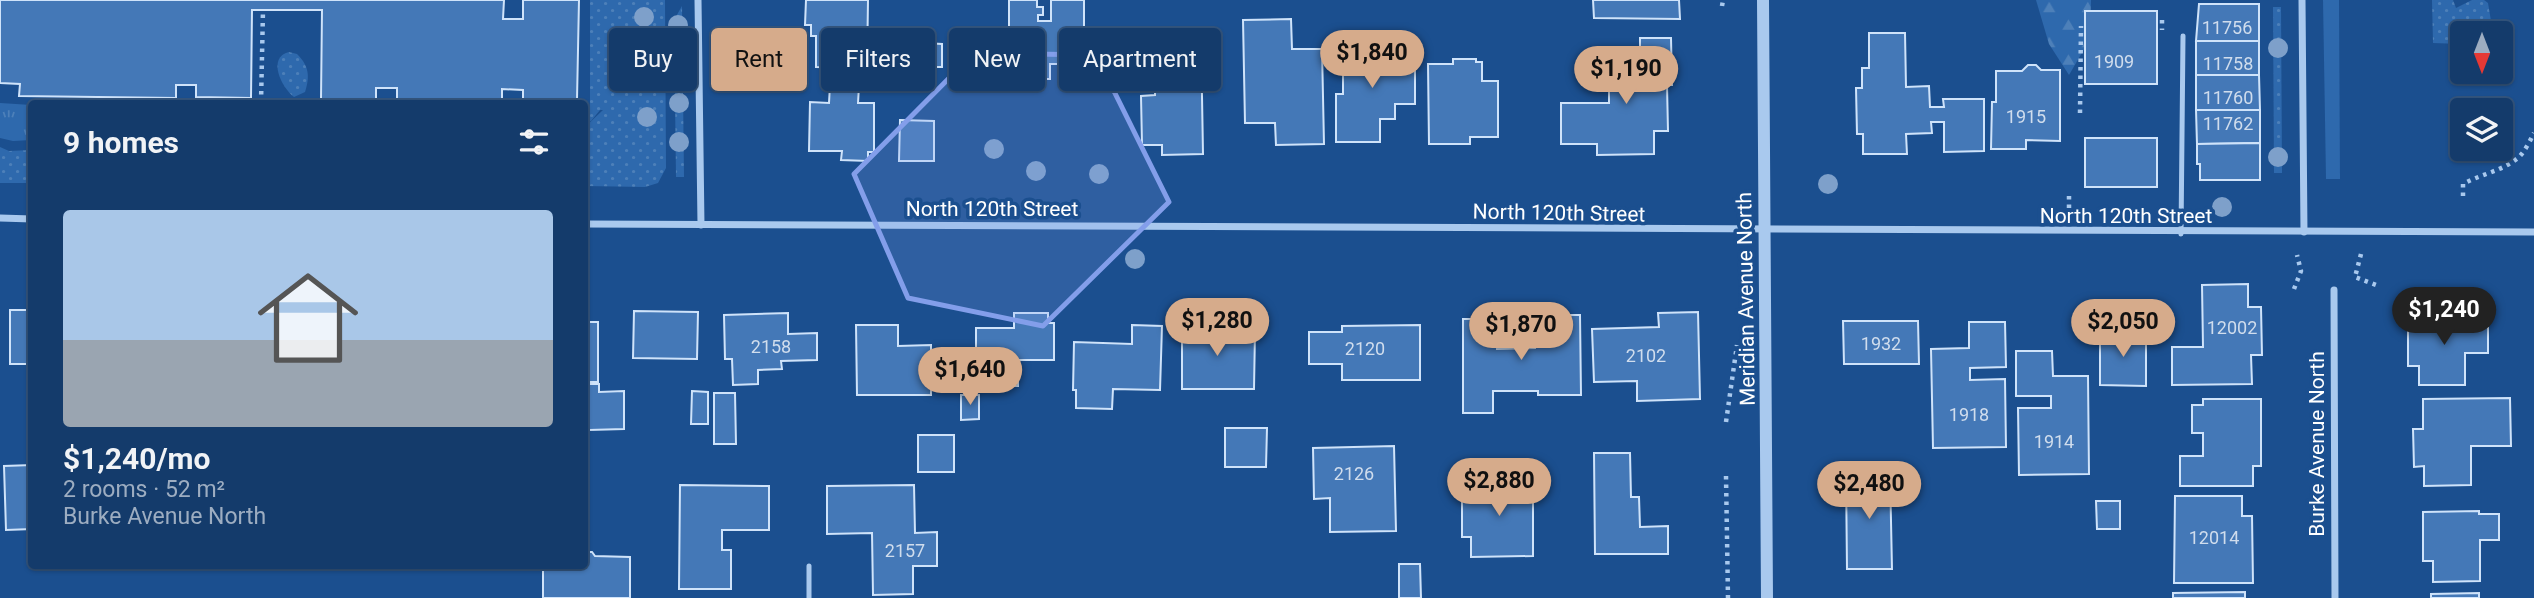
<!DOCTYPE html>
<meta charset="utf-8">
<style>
:root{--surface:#143b6b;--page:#1d4271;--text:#f1f3f6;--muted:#9dadc1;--line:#33557e;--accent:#d6ab8b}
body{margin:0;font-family:Roboto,sans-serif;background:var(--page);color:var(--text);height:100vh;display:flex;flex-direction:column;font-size:26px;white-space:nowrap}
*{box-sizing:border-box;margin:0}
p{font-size:23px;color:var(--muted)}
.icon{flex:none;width:38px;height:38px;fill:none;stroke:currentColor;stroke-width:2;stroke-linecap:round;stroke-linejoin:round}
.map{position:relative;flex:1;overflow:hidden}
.sheet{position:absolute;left:28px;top:100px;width:560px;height:469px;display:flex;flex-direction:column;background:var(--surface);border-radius:7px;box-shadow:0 2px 5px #0004,0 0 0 2px var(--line)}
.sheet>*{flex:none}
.hud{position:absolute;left:609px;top:28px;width:665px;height:63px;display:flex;gap:14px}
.needle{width:46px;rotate:180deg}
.fabs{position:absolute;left:2450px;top:21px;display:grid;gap:14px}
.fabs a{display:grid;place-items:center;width:63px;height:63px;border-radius:7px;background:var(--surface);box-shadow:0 2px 5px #0004,0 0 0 2px var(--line);font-size:35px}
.price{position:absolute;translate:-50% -60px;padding:0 16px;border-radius:24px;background:var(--accent);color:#111;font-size:23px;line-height:46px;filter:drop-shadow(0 2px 4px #0008)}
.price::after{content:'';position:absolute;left:50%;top:42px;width:21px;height:16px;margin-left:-10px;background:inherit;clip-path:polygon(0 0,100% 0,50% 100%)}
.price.current{background:#222;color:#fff}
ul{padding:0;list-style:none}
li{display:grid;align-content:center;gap:14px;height:371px;padding:0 35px}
li span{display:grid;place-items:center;height:217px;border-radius:7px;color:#555}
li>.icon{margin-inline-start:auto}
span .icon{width:126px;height:126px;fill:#fffc;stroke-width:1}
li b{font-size:30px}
h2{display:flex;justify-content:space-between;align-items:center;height:84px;padding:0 35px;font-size:30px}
.tag{padding:0 24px;border-radius:7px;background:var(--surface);box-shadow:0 2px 5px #0004,0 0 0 2px var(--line);font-size:24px;line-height:63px}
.tag.current{background:var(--accent);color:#111}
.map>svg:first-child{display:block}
.grass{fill:url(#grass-dots)}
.forest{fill:url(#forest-firs)}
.park{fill:url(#park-tufts)}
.garden{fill:#2e69ad}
.building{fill:#4478b7;stroke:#cfe3fa;stroke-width:2}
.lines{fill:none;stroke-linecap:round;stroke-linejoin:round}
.path{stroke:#a9c9ee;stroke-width:4.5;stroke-dasharray:3.5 5;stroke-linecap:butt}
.service{stroke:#a9c9ee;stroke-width:5}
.minor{stroke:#a9c9ee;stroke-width:7}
.tertiary{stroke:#a9c9ee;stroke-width:12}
.tree{fill:#7ea0ca}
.marked{fill:#839eea;fill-opacity:0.2;stroke:#839eea;stroke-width:5;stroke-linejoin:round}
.labels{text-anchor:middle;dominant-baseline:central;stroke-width:7;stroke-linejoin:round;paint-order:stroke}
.number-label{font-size:18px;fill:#d0dded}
.street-label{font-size:21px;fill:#fff;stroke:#1b4f8f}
</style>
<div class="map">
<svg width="2534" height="598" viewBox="0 0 2534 598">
<defs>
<pattern id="grass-dots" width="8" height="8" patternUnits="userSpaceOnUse" patternTransform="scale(1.75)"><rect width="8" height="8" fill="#2e69ad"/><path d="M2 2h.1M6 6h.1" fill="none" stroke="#4d80b9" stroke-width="1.8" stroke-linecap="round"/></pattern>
<pattern id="forest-firs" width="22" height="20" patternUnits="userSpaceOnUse" patternTransform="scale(1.75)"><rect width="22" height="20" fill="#2e69ad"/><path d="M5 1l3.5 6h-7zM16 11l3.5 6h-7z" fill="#4d80b9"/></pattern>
<pattern id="park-tufts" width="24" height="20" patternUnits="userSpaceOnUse" patternTransform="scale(1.75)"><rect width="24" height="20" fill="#2e69ad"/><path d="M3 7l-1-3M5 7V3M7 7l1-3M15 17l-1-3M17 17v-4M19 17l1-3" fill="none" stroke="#4d80b9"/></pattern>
</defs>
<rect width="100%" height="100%" fill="#1b4f8f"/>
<g class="grass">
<polygon points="590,0 665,0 666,168 658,183 645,187 585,186 585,127 603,110 600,110 591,121 585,124 585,110 590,109"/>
<polygon points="2432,0 2453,0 2456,8 2472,0 2484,0 2488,3 2493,33 2462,33 2462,44 2433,43"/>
<polygon points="682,6 684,177 676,177 674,20"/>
<polygon points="2273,7 2281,7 2282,173 2274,173"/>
<path d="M289,52L297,54C309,66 310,76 305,92L294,97C281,87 267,57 289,52Z"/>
<polygon points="0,147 9,151 31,150 31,183 0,183"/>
</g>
<polygon class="forest" points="2036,0 2091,0 2090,39 2069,75 2049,44"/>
<polygon class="park" points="0,103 31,105 31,140 13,141 0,138"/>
<polygon class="garden" points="2323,0 2339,0 2340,179 2326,179"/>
<g class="building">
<polygon points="0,0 504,0 503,19 523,19 523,0 579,0 577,100 523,100 523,90 502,89 502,100 397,99 397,88 376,88 376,99 321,99 322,10 252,10 251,98 196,97 196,85 176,85 176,98 19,96 20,84 0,83"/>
<polygon points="806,0 868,0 867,68 816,67 816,36 811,36 811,25 805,25"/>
<polygon points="1009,0 1037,0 1037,7 1043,7 1043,15 1038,15 1038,21 1051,21 1051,0 1084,0 1084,64 1050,64 1050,79 1009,79"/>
<polygon points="1593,0 1679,0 1680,19 1594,18"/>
<polygon points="2199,4 2259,4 2259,41 2196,41"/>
<rect x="2085" y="11" width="72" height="73"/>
<polygon points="1291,19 1292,49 1322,49 1324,144 1276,145 1275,123 1245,123 1243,20"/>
<polygon points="1869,33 1905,33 1906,87 1929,86 1930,107 1944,107 1943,99 1984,99 1984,151 1944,152 1944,122 1931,122 1932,133 1906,134 1907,154 1863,154 1863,134 1857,134 1856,88 1862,88 1862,68 1869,68"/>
<polygon points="1201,38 1203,154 1162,155 1162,145 1142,145 1141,96 1155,95 1155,90 1123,91 1123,49 1152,49 1152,39"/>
<polygon points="1640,38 1671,38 1672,85 1667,85 1668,131 1654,131 1654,154 1597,155 1597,144 1561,144 1561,103 1609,103 1609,64 1640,63"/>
<rect x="2196" y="41" width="63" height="34"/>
<polygon points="905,42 942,44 942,67 905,67"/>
<polygon points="1343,44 1394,44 1393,53 1415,54 1415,104 1395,104 1395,119 1380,119 1380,142 1336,142 1336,94 1343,94"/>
<polygon points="1453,59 1476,59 1476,62 1482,62 1482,81 1498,81 1498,137 1470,137 1470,144 1429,144 1428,64 1453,64"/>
<polygon points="2028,65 2036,65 2041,70 2060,70 2060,141 2026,140 2026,149 1991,149 1992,102 1996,102 1996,71 2022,71"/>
<polygon points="2196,75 2259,75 2260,110 2196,110"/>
<polygon points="830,85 859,86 858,103 874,103 874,152 868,152 868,161 841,160 842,151 809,151 810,102 829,103"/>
<polygon points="2196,110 2260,110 2260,143 2197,144"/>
<polygon points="900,120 934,121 934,161 899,161"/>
<rect x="2085" y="138" width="72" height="49"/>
<polygon points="2260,143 2260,180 2200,180 2200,164 2197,164 2197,144"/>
<polygon points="2248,284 2248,307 2261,307 2262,355 2251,355 2252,384 2172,385 2172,347 2203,347 2202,285"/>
<rect x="10" y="310" width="22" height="54"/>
<polygon points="634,311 698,312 697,359 633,358"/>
<polygon points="1698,312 1700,399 1637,401 1637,381 1594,382 1592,329 1659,327 1658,313"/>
<polygon points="788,313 788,334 817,333 817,360 781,361 782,369 758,370 758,384 733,385 732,359 725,359 724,315"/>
<polygon points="1014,313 1048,313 1048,323 1054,323 1054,360 1018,360 1018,386 976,386 976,328 1014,328"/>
<polygon points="1535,315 1580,315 1581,395 1538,395 1538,391 1493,391 1493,413 1463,413 1463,319 1497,319 1497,349 1535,348"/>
<polygon points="2408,316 2465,316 2465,320 2488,320 2488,353 2465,353 2465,385 2419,385 2419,366 2408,366"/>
<polygon points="1843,321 1918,321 1919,364 1844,364"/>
<rect x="584" y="322" width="14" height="60"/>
<polygon points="1969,322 2005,322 2006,367 1970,368 1970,380 2005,379 2006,447 1933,448 1931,349 1969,348"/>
<polygon points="856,325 898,325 898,346 931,345 931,395 857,395"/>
<polygon points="1132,325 1162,326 1160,390 1113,389 1112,409 1076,408 1076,390 1073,390 1074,342 1132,344"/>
<polygon points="1182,325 1215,325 1215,330 1255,331 1254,389 1182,389"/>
<polygon points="1420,325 1420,380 1342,380 1342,364 1309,364 1309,332 1342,332 1342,326"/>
<polygon points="2100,332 2146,333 2146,386 2100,385"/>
<polygon points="2016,351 2052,351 2053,376 2088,376 2089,474 2019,475 2018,408 2051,408 2051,396 2016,396"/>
<polygon points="589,384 599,384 599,392 624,391 624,429 589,430"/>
<polygon points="692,391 708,392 708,424 691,424"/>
<polygon points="714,393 735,393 736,444 714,444"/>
<polygon points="961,395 979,395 979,419 961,420"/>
<polygon points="2510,398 2511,446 2471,446 2471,485 2424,486 2424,466 2414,467 2413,429 2423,429 2423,399"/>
<polygon points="2203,399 2261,399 2261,466 2253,466 2253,486 2180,486 2180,456 2203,456 2203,433 2192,433 2192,405 2203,405"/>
<polygon points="1225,428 1267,428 1266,467 1225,467"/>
<rect x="918" y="435" width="36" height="37"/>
<polygon points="1394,446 1396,531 1330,532 1330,498 1314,499 1313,448"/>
<polygon points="1594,453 1630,453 1631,497 1639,497 1640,527 1668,526 1668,554 1595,554"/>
<polygon points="32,465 32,529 6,530 4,466"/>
<polygon points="1890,473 1892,569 1847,569 1846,474"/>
<polygon points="1533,477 1533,556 1471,557 1471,537 1462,537 1462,485 1494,484 1493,478"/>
<polygon points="680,485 769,486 769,530 722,530 722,550 731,550 731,589 679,589"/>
<polygon points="914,485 915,533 937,532 937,566 913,566 913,594 873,595 872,533 827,534 827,486"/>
<polygon points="2175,496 2242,496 2242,516 2252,516 2253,583 2174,583"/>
<polygon points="2096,501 2120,501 2120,529 2097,529"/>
<polygon points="2479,511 2479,514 2499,514 2499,540 2480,540 2480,581 2433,582 2433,561 2423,561 2423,512"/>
<polygon points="584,552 592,552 595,556 630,557 630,598 543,598 543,565 584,565"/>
<polygon points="1399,564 1420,564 1421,598 1399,598"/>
<polygon points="2245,592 2245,598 2173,598 2173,593"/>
<polygon points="2479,593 2479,598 2431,598 2431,594"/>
</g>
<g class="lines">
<g class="path">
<polyline points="1722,6 1723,0"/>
<polyline points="2162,20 2162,30"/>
<polyline points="261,103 263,10"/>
<polyline points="2080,113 2081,26"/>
<polyline points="2069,196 2069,209"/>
<path d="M2463,196V184C2481,174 2503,171 2519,157C2525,151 2530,141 2534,133"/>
<polyline points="2361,254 2355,277 2379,286"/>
<polyline points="2294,289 2301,271 2297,255"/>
<polyline points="1726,422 1737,345"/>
<polyline points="1726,476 1728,598"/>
</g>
<g class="service">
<polyline points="2181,234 2183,36"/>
<polyline points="809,566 809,598"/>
</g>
<g class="minor">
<polyline points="698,0 701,225"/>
<polyline points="2302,0 2304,232"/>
<polyline points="0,218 32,219"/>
<path d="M584,224C1234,228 1884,232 2534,232"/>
<polyline points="2334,290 2335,598"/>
</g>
<polyline class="tertiary" points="1763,0 1767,598"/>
</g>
<g class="tree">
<circle cx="644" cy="17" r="10"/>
<circle cx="678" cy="25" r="10"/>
<circle cx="2278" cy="48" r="10"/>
<circle cx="679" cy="61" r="10"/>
<circle cx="642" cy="69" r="10"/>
<circle cx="679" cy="103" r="10"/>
<circle cx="647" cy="117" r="10"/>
<circle cx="679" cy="142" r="10"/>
<circle cx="994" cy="149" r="10"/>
<circle cx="2278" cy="157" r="10"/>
<circle cx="1036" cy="171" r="10"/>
<circle cx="1099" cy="174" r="10"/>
<circle cx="1828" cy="184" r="10"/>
<circle cx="2222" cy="207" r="10"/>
<circle cx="1135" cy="259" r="10"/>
</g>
<path class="marked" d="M974,53L1096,55L1169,202L1043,326L908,298L854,174Z"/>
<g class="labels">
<g class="number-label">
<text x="2227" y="27">11756</text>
<text x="2114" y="61">1909</text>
<text x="2228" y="63">11758</text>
<text x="2228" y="97">11760</text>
<text x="2026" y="116">1915</text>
<text x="2228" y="123">11762</text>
<text x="2232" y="327">12002</text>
<text x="1881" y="343">1932</text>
<text x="771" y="346">2158</text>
<text x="1365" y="348">2120</text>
<text x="1646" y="355">2102</text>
<text x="1969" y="414">1918</text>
<text x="2054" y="441">1914</text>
<text x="1354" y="473">2126</text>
<text x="2214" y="537">12014</text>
<text x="905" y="550">2157</text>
</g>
<g class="street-label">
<text x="992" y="209">North 120th Street</text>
<text transform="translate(1559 213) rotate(1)">North 120th Street</text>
<text x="2126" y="216">North 120th Street</text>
<text transform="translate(1746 299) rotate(-91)">Meridian Avenue North</text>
<text transform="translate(2317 444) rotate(-90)">Burke Avenue North</text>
</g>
</g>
</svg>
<div class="fabs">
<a><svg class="needle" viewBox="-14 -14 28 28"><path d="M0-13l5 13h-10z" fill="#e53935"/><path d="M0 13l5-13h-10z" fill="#9dadc1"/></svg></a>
<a><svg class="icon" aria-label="layers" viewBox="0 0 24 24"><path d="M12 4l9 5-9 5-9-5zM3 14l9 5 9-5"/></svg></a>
</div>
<b class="price" style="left:1372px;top:90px">$1,840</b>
<b class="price" style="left:1626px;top:106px">$1,190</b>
<b class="price current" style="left:2444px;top:347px">$1,240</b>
<b class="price" style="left:1217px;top:358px">$1,280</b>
<b class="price" style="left:2123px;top:359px">$2,050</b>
<b class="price" style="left:1521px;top:362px">$1,870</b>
<b class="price" style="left:970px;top:407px">$1,640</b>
<b class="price" style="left:1499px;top:518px">$2,880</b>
<b class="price" style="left:1869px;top:521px">$2,480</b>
<div class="hud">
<a class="tag">Buy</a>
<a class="tag current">Rent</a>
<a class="tag">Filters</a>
<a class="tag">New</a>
<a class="tag">Apartment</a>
</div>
<section class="sheet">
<h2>9 homes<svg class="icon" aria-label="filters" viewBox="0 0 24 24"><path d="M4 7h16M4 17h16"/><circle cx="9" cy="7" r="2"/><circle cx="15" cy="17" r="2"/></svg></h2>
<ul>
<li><span style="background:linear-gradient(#a9c7e8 60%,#9aa5b1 0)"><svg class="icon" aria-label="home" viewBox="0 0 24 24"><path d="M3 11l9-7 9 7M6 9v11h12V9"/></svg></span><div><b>$1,240/mo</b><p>2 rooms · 52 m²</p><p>Burke Avenue North</p></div></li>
</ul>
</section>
</div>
